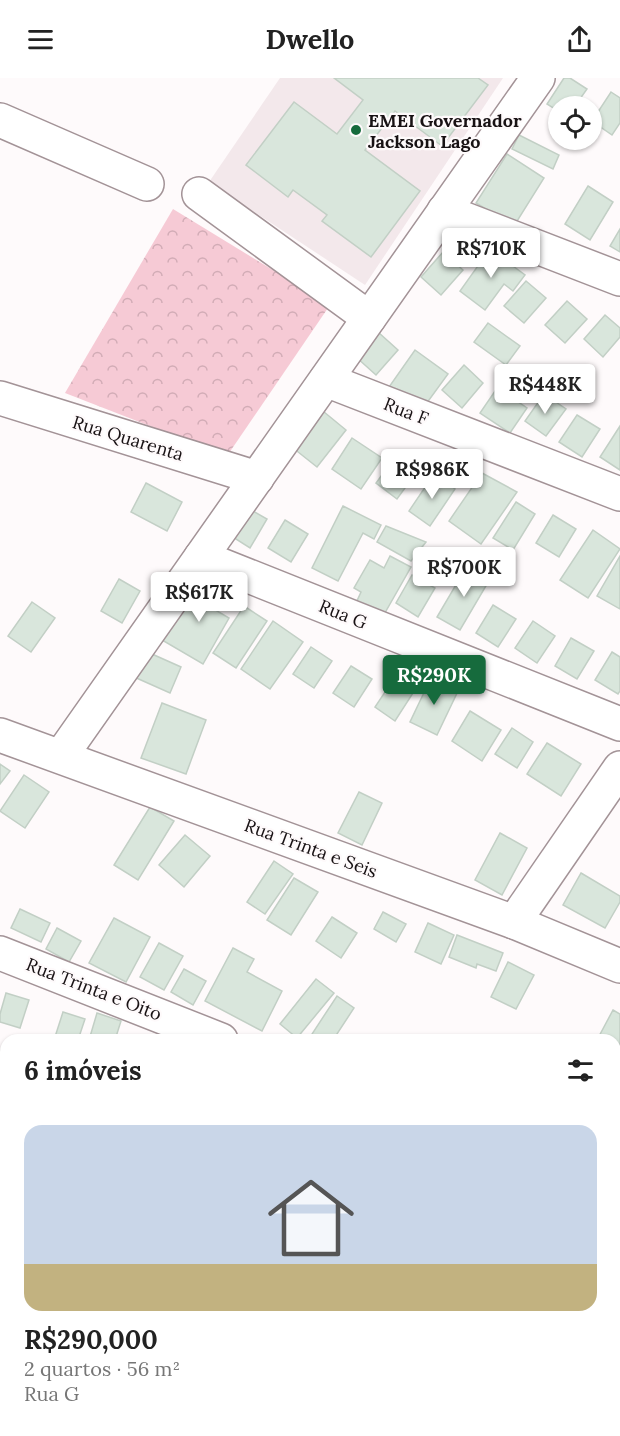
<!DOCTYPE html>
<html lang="pt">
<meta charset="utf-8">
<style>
:root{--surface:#fff;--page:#f2f2f2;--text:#222;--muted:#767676;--line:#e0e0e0;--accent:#166b3d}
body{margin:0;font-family:Lora,serif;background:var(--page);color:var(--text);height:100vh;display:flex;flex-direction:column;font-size:22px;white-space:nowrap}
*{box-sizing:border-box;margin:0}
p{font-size:20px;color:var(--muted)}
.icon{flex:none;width:33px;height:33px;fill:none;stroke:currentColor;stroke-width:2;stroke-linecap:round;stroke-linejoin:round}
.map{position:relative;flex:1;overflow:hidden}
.details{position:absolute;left:0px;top:956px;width:621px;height:404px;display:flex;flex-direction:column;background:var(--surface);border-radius:18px 18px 0 0;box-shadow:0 2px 4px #0004}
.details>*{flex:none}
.controls{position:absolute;left:548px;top:18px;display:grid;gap:12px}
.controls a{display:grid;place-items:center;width:54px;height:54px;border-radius:50%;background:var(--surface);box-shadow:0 2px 4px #0004;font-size:30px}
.price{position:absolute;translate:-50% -51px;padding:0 14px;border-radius:6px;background:#fff;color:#222;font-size:20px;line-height:39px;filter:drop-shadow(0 2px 3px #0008)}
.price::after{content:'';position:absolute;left:50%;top:36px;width:18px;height:14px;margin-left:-9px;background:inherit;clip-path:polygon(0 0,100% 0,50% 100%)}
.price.selected{background:var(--accent);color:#fff}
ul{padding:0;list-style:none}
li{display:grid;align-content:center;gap:12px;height:318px;padding:0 24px}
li+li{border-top:2px solid var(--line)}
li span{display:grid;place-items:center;height:186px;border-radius:18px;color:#555}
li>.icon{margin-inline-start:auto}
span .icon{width:108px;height:108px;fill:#fffc;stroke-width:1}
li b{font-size:26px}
h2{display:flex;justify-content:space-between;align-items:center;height:72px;padding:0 24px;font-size:26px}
header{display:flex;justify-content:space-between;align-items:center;height:78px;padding:0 24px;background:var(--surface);font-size:27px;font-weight:700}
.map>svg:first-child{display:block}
.built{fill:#f3e8eb}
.park{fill:url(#park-crowns)}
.building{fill:#d9e6dc;stroke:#c2cfc5;stroke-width:1.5}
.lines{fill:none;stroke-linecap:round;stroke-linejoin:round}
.minor-casing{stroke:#a39397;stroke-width:36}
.minor{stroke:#fff;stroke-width:33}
.poi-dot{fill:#166b3d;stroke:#fefafb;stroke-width:2}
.labels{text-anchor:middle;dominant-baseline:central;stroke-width:4.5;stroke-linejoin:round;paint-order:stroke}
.poi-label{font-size:18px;font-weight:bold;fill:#181214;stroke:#fefafb;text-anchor:start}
.street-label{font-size:18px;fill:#181214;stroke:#fefafb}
</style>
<header><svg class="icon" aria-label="menu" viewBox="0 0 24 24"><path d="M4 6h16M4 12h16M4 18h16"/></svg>Dwello<svg class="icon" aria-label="share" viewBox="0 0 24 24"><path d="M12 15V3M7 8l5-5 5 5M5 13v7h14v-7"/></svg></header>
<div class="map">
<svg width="620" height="1358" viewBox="0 0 620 1358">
<defs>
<pattern id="park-crowns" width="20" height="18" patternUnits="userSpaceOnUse" patternTransform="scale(1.5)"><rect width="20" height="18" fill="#f6cad5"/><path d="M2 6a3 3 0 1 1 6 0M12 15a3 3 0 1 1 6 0" fill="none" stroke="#d2acb6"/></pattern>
</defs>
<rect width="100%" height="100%" fill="#fefafb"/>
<polygon class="built" points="280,0 503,0 365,207 209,104"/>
<polygon class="park" points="173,131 330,227 227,378 65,315"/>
<g class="building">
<polygon points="334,0 478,0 488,7 442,68 395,33 365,72 420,113 371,179 322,143 327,137 293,112 288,119 246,87 294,24 337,56 363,22"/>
<polygon points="564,0 570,0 587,11 575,28 558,28 558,33 547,26"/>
<polygon points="611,14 620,20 620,45 612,57 592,43"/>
<polygon points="519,57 559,77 553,91 512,71"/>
<polygon points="507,76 544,100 514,148 476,125"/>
<polygon points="588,108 613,124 590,162 565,146"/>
<polygon points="620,151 620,174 610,168"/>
<polygon points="490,171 525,197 513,213 504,206 485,232 460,213"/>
<polygon points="443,174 463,192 441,217 421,199"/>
<polygon points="526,203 546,220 524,245 504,228"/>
<polygon points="567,223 587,241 565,265 545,247"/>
<polygon points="605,237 620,250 620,259 603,279 584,261"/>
<polygon points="488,245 520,268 506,287 474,264"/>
<polygon points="378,254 398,272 376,297 356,279"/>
<polygon points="415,272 448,296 421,333 389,309"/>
<polygon points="464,287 483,305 462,330 442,312"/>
<polygon points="506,297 526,310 517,323 527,330 510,355 480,335"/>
<polygon points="544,316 566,331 546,358 525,343"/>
<polygon points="318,329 346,352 317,389 288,366"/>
<polygon points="577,337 600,351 582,379 559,364"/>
<polygon points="620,348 620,392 600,379"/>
<polygon points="352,360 382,380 361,411 332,391"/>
<polygon points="395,379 416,395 397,421 376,405"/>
<polygon points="482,395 517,414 481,466 449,443"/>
<polygon points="434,396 455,411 430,448 409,433"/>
<polygon points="146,405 182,424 167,453 131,434"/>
<polygon points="516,424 535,436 513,472 493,460"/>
<polygon points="244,428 267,441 250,470 228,456"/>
<polygon points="343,428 381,447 374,461 363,455 338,503 312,490"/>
<polygon points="553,437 576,451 559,479 536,465"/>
<polygon points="285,442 308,456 291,484 268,470"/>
<polygon points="386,448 426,464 411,483 377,464"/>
<polygon points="593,452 620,471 588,520 560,502"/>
<polygon points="390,478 411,489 382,540 356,525 361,514 354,510 370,482 384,490"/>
<polygon points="620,478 620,531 597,518"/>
<polygon points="467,488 490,501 460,552 437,539"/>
<polygon points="412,497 435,510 418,539 396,525"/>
<polygon points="204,500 227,514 217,533 229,540 203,586 162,562"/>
<polygon points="119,501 140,513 122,545 101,533"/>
<polygon points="32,524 55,540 31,574 8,558"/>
<polygon points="493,527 516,541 498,569 476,555"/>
<polygon points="244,528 267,543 236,590 213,575"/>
<polygon points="273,543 303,564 270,611 241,591"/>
<polygon points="533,543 555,558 537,585 515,570"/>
<polygon points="571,560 594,573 577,601 555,588"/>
<polygon points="311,569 332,583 314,610 293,596"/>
<polygon points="143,572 181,589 170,615 132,598"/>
<polygon points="612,574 620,579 620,613 618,616 595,602"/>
<polygon points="351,588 372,601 354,629 333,615"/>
<polygon points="431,600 458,613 437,657 410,644"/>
<polygon points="393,602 413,615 395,643 375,629"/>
<polygon points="162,625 206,642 186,696 141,680"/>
<polygon points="470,633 501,652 482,683 452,663"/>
<polygon points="512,650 533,664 517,690 495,676"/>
<polygon points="547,665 581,686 561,718 527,696"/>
<polygon points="0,686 10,693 0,706"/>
<polygon points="24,697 49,714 25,750 0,733"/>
<polygon points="359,714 382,725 362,767 338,755"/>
<polygon points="150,729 174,743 138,802 114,787"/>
<polygon points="500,755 527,770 502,817 475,802"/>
<polygon points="185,757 210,778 184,809 159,787"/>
<polygon points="274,783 293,796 265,836 247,824"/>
<polygon points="581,795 620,818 620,824 605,850 563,827"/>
<polygon points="294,800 318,814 291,857 267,842"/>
<polygon points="20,831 50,845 41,864 11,850"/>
<polygon points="383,834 406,846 396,864 374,851"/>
<polygon points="332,839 357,855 341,880 316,863"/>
<polygon points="114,840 150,859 126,904 89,885"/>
<polygon points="428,845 454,857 441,886 415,874"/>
<polygon points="57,850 81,863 69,884 46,871"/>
<polygon points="457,857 503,875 496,893 477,886 476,890 449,879"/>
<polygon points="159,865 183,878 164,912 140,899"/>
<polygon points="233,870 254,881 247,894 282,913 262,953 205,923"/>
<polygon points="508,884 534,897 516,931 491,919"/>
<polygon points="184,891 206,903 193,927 171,914"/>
<polygon points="316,901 334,915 297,960 280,946"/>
<polygon points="6,915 29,922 20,950 0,944 0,936"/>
<polygon points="337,918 354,930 333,962 319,962 312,956"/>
<polygon points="613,932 620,936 620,989 618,993 615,992 615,962 597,962"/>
<polygon points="63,934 85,941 78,962 54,962"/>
<polygon points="97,935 121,943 115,962 89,962"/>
<polygon points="0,1001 6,1004 6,1087 0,1084"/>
<polygon points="615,1064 620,1067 620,1081 615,1091"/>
<polygon points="175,1353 213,1353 225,1358 173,1358"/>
<polygon points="288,1353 338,1353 343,1356 345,1353 356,1353 364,1358 285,1358"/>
<polygon points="393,1353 420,1353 416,1358 389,1358"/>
<polygon points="491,1353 525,1353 532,1358 488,1358"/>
<polygon points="532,1353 575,1353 571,1358 540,1358"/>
</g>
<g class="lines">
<defs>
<g id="minor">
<polyline points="0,42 147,106"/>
<polyline points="199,116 369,240"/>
<polyline points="444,133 620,201"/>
<polyline points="326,302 620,416"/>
<polyline points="0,320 257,400"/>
<polyline points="201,479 620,646"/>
<polyline points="0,657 514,844 620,888"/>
<polyline points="61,678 538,0"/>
<polyline points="514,844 620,690"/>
<polyline points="0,875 221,962"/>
<polyline points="0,1103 6,1106"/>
<polyline points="615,1135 620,1128"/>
<polyline points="0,1255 6,1247"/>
<polyline points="155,1358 159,1353"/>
<polyline points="452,1358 455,1353"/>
</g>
</defs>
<use href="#minor" class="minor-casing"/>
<use href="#minor" class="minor"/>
</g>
<circle class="poi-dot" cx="356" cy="52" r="6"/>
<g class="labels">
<g class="poi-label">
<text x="368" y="42">EMEI Governador<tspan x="368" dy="21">Jackson Lago</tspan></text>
</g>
<g class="street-label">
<text transform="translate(406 333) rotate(21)">Rua F</text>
<text transform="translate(128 360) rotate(17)">Rua Quarenta</text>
<text transform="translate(343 536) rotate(22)">Rua G</text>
<text transform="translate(311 770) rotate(20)">Rua Trinta e Seis</text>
<text transform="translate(94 911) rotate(21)">Rua Trinta e Oito</text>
</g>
</g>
</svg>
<div class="controls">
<a><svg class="icon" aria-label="locate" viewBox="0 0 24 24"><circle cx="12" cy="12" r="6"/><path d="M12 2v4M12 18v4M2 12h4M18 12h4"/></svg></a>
</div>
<b class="price" style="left:491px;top:201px">R$710K</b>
<b class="price" style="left:545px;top:337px">R$448K</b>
<b class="price" style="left:432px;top:422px">R$986K</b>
<b class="price" style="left:464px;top:520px">R$700K</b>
<b class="price" style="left:199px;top:545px">R$617K</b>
<b class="price selected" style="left:434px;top:628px">R$290K</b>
<section class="details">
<h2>6 imóveis<svg class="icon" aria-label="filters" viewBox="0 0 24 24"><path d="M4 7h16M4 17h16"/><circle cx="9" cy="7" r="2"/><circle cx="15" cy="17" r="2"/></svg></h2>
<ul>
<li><span style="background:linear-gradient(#c9d6e8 75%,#c2b280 0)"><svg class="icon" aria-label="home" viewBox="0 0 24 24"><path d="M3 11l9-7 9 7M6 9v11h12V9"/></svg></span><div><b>R$290,000</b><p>2 quartos · 56 m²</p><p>Rua G</p></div></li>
</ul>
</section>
</div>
